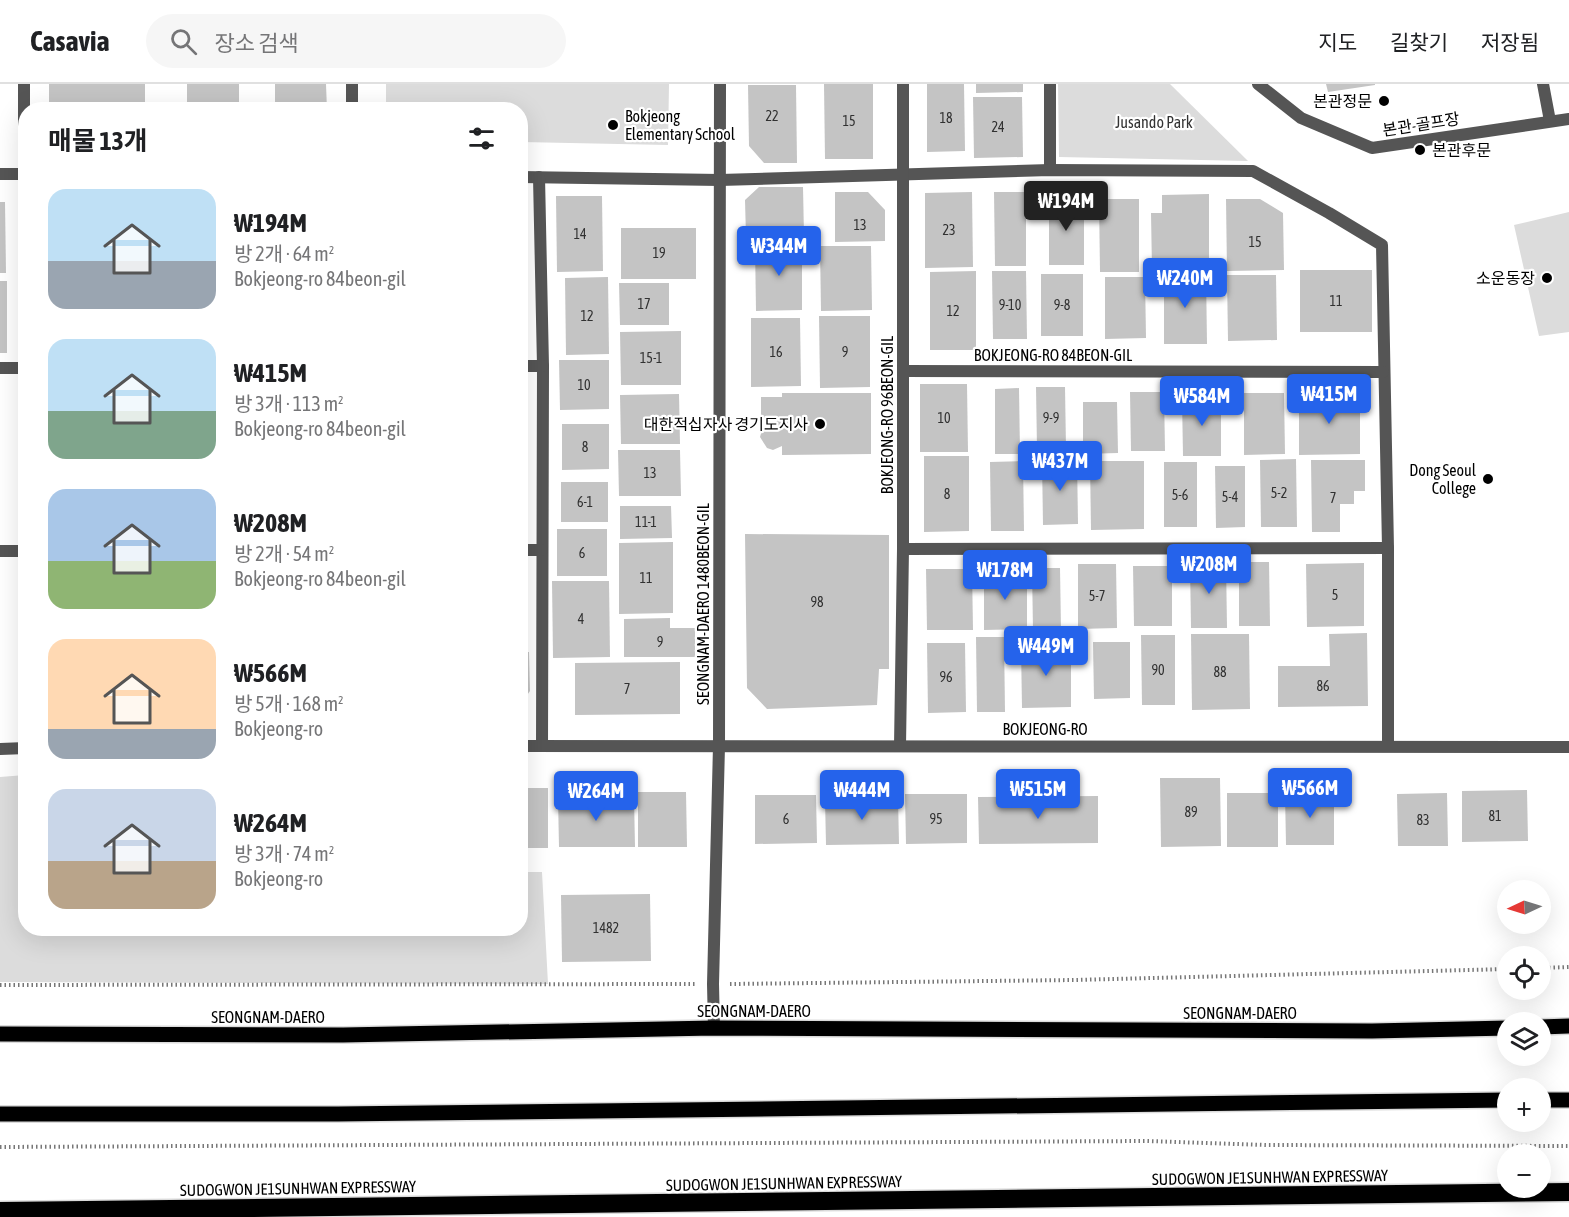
<!DOCTYPE html>
<html lang="ko">
<meta charset="utf-8">
<style>
:root{--surface:#fff;--page:#f6f6f6;--text:#202124;--muted:#757577;--line:#e0e0e0;--accent:#2563eb}
body{margin:0;font-family:"Asap Condensed","Noto Sans KR",sans-serif;background:var(--page);color:var(--text);height:100vh;display:flex;flex-direction:column;font-size:22px;white-space:nowrap}
*{box-sizing:border-box;margin:0}
p{font-size:20px;color:var(--muted)}
.icon{flex:none;width:33px;height:33px;fill:none;stroke:currentColor;stroke-width:2;stroke-linecap:round;stroke-linejoin:round}
.map{position:relative;flex:1;overflow:hidden}
.drawer{position:absolute;left:18px;top:18px;width:510px;height:834px;display:flex;flex-direction:column;background:var(--surface);border-radius:24px;box-shadow:0 6px 24px #0002}
.drawer>*{flex:none}
.needle{width:39px;rotate:266deg}
.tools{position:absolute;left:1497px;top:796px;display:grid;gap:12px}
.tools a{display:grid;place-items:center;width:54px;height:54px;border-radius:50%;background:var(--surface);box-shadow:0 6px 24px #0002;font-size:30px}
.price{position:absolute;translate:-50% -51px;padding:0 14px;border-radius:6px;background:var(--accent);color:#fff;font-size:20px;line-height:39px;filter:drop-shadow(0 2px 3px #0008)}
.price::after{content:'';position:absolute;left:50%;top:36px;width:18px;height:14px;margin-left:-9px;background:inherit;clip-path:polygon(0 0,100% 0,50% 100%)}
.price.current{background:#222;color:#fff}
ul{padding:0;list-style:none}
li{display:flex;align-items:center;gap:18px;height:150px;padding:0 30px}
li span{display:grid;place-items:center;flex:none;width:168px;height:120px;border-radius:18px;color:#555}
li>.icon{margin-inline-start:auto}
span .icon{width:72px;height:72px;fill:#fffc;stroke-width:1}
li b{font-size:26px}
h2{display:flex;justify-content:space-between;align-items:center;height:72px;padding:0 30px;font-size:26px}
header{display:flex;align-items:center;gap:36px;box-sizing:border-box;height:84px;padding:0 30px;background:var(--surface);border-bottom:2px solid var(--line)}
header strong{font-size:28px}
nav{display:flex;gap:33px;margin-inline-start:auto;font-size:21px}
.search{width:420px;height:54px;background:var(--page);display:flex;align-items:center;gap:15px;box-sizing:border-box;padding:0 21px;border-radius:33px;color:var(--muted);font-size:22px}
.map>svg:first-child{display:block}
.green{fill:#dcdcdc}
.building{fill:#c4c4c4}
.lines{fill:none;stroke-linecap:round;stroke-linejoin:round}
.primary-casing{stroke:#dbdbdb;stroke-width:18}
.motorway-casing{stroke:#dbdbdb;stroke-width:21}
.path{stroke:#777;stroke-width:4;stroke-dasharray:1.5 3;stroke-linecap:butt}
.minor{stroke:#555;stroke-width:12}
.tertiary{stroke:#555;stroke-width:12}
.primary{stroke:#000;stroke-width:15}
.motorway{stroke:#000;stroke-width:18}
.poi-dot{fill:#000;stroke:#fff;stroke-width:2}
.labels{text-anchor:middle;dominant-baseline:central;stroke-width:4.5;stroke-linejoin:round;paint-order:stroke}
.number-label{font-size:14px;fill:#313131}
.poi-label{font-size:16px;fill:#000;stroke:#fff;text-anchor:end}
.park-label{font-size:16px;fill:#333;stroke:#fff}
.street-label{font-size:16px;fill:#000;stroke:#fff}
</style>
<header>
<strong>Casavia</strong>
<div class="search"><svg class="icon" aria-label="search" viewBox="0 0 24 24"><circle cx="10" cy="10" r="6"/><path d="M15 15l6 6"/></svg>장소 검색</div>
<nav><a>지도</a><a>길찾기</a><a>저장됨</a></nav>
</header>
<div class="map">
<svg width="1569" height="1133" viewBox="0 0 1569 1133">
<rect width="100%" height="100%" fill="#fff"/>
<g class="green">
<polygon points="386,0 669,0 668,61 521,58 520,26 386,25"/>
<polygon points="1058,0 1170,0 1248,77 1059,73"/>
<polygon points="1569,128 1569,248 1539,252 1514,141"/>
<polygon points="25,691 26,844 520,844 521,788 542,788 548,900 0,898 0,693"/>
</g>
<g class="building">
<rect x="49" y="0" width="96" height="26"/>
<rect x="187" y="0" width="52" height="26"/>
<polygon points="275,0 326,0 327,26 275,26"/>
<polygon points="824,0 873,0 873,75 825,75"/>
<polygon points="927,0 964,0 965,67 927,68"/>
<polygon points="976,0 1023,0 1023,8 976,9"/>
<polygon points="1326,0 1375,0 1375,1 1328,8"/>
<polygon points="748,1 796,1 797,79 764,79 749,62"/>
<polygon points="973,13 1022,13 1023,73 974,74"/>
<polygon points="759,103 803,103 804,152 746,153 745,116"/>
<polygon points="835,108 868,108 885,126 885,157 835,158"/>
<polygon points="972,108 973,183 925,184 925,109"/>
<polygon points="994,108 1026,108 1026,182 995,182"/>
<polygon points="1209,110 1209,185 1152,186 1151,129 1162,129 1162,111"/>
<polygon points="556,112 602,112 603,187 557,188"/>
<rect x="1049" y="115" width="35" height="66"/>
<polygon points="1099,115 1139,115 1139,188 1100,188"/>
<polygon points="1226,115 1260,115 1283,129 1284,186 1227,187"/>
<polygon points="0,118 5,118 6,189 0,189"/>
<rect x="621" y="144" width="75" height="51"/>
<polygon points="755,160 802,160 802,226 756,227"/>
<polygon points="820,162 871,162 872,226 821,227"/>
<rect x="1300" y="186" width="72" height="62"/>
<polygon points="976,187 976,266 930,266 930,188"/>
<polygon points="992,187 1026,187 1027,255 993,255"/>
<polygon points="1206,189 1207,260 1164,260 1164,190"/>
<rect x="1041" y="190" width="42" height="62"/>
<polygon points="1227,191 1276,191 1277,256 1228,257"/>
<polygon points="608,193 609,270 566,271 565,194"/>
<polygon points="1105,193 1145,193 1146,254 1105,255"/>
<rect x="0" y="197" width="7" height="72"/>
<polygon points="619,199 669,199 669,241 620,241"/>
<polygon points="819,232 870,232 870,303 820,304"/>
<polygon points="751,234 800,234 801,302 751,303"/>
<polygon points="681,247 681,301 621,301 620,248"/>
<polygon points="559,276 609,276 609,325 560,326"/>
<polygon points="920,300 967,300 968,368 920,368"/>
<polygon points="1036,303 1065,303 1066,365 1037,365"/>
<polygon points="1019,304 1020,370 995,370 995,305"/>
<polygon points="1130,308 1164,308 1165,367 1131,367"/>
<polygon points="782,309 871,309 871,370 782,371 782,362 773,366 767,364 760,353 762,346 766,341 773,339 773,334 761,334 761,313 782,313"/>
<polygon points="1244,309 1284,309 1285,370 1244,371"/>
<polygon points="679,310 680,360 621,360 620,311"/>
<polygon points="1299,311 1360,311 1360,370 1299,371"/>
<polygon points="1182,314 1221,314 1221,372 1183,372"/>
<polygon points="1083,318 1117,318 1118,369 1083,370"/>
<polygon points="562,340 609,340 609,385 562,386"/>
<polygon points="618,366 680,366 681,412 619,412"/>
<polygon points="924,372 969,372 969,447 924,448"/>
<polygon points="1296,375 1297,443 1261,443 1260,376"/>
<polygon points="1042,376 1077,376 1078,440 1043,441"/>
<polygon points="1311,376 1365,376 1365,407 1354,407 1354,420 1340,420 1340,448 1312,448"/>
<polygon points="1023,377 1024,447 991,447 990,378"/>
<polygon points="1090,377 1144,377 1144,445 1091,446"/>
<rect x="1164" y="378" width="33" height="65"/>
<polygon points="1215,382 1245,382 1245,443 1216,444"/>
<rect x="561" y="398" width="47" height="40"/>
<polygon points="620,422 671,422 672,454 620,455"/>
<rect x="557" y="445" width="50" height="47"/>
<polygon points="745,450 889,451 889,585 879,585 877,621 767,625 747,604"/>
<polygon points="673,458 673,529 619,530 619,459"/>
<polygon points="1226,478 1227,544 1191,544 1190,479"/>
<polygon points="1239,478 1269,478 1270,542 1239,542"/>
<polygon points="1364,479 1364,542 1307,543 1306,480"/>
<polygon points="1078,480 1116,480 1117,544 1078,545"/>
<polygon points="1133,482 1172,482 1172,542 1134,542"/>
<polygon points="1032,484 1060,484 1061,548 1033,548"/>
<polygon points="926,485 972,485 973,546 927,546"/>
<polygon points="984,489 1027,489 1027,545 984,546"/>
<polygon points="552,497 609,497 610,573 553,574"/>
<polygon points="670,534 670,544 695,544 695,573 624,573 624,535"/>
<polygon points="1367,549 1368,622 1278,623 1278,582 1330,582 1329,550"/>
<polygon points="1191,550 1249,550 1250,625 1192,626"/>
<polygon points="1141,551 1175,551 1175,621 1142,621"/>
<polygon points="976,553 1004,553 1005,628 977,628"/>
<polygon points="1093,558 1130,558 1130,614 1094,615"/>
<polygon points="927,559 965,559 966,628 928,629"/>
<polygon points="1021,563 1071,563 1071,623 1022,624"/>
<polygon points="520,568 529,568 530,607 520,621"/>
<polygon points="680,578 680,630 575,631 575,579"/>
<polygon points="1160,694 1220,694 1221,762 1161,763"/>
<rect x="520" y="704" width="28" height="60"/>
<polygon points="1527,706 1528,757 1462,758 1462,707"/>
<polygon points="638,708 686,708 687,763 638,763"/>
<rect x="1227" y="709" width="51" height="54"/>
<polygon points="1285,709 1334,709 1334,761 1286,761"/>
<polygon points="1447,709 1448,762 1398,762 1397,710"/>
<polygon points="905,710 967,710 967,759 906,760"/>
<polygon points="755,711 816,711 817,759 755,760"/>
<polygon points="1098,712 1098,759 979,760 978,713"/>
<polygon points="558,714 634,714 635,763 559,763"/>
<polygon points="898,714 899,760 826,761 825,715"/>
<polygon points="650,810 651,877 562,878 561,811"/>
</g>
<g class="lines">
<defs>
<g id="primary">
<polyline points="1540,943 1569,942"/>
<polyline points="0,950 343,951 714,944 1372,947 1508,944"/>
<polyline points="1540,1016 1569,1016"/>
<polyline points="0,1030 338,1030 1508,1016"/>
</g>
<polyline id="motorway" points="0,1127 1569,1108"/>
</defs>
<use href="#primary" class="primary-casing"/>
<use href="#motorway" class="motorway-casing"/>
<g class="path">
<polyline points="1540,884 1569,883"/>
<polyline points="730,900 1074,896 1508,885"/>
<polyline points="0,901 695,900"/>
<polyline points="0,1063 1147,1057 1266,1061 1569,1062"/>
</g>
<g class="minor">
<polyline points="24,0 24,664"/>
<polyline points="1050,0 1050,86"/>
<polyline points="1258,0 1301,34 1372,64 1569,35"/>
<polyline points="1543,0 1550,37"/>
<polyline points="352,26 352,0"/>
<polyline points="0,90 26,90"/>
<polyline points="520,93 720,96 1050,86 1253,87 1329,129 1382,161 1388,464 1388,662"/>
<polyline points="539,93 543,282 542,661"/>
<polyline points="520,282 543,282"/>
<polyline points="0,284 26,284"/>
<polyline points="903,287 1383,288"/>
<polyline points="903,465 1388,464"/>
<polyline points="520,466 542,466"/>
<polyline points="0,467 26,467"/>
<polyline points="900,662 903,465 903,0"/>
<polyline points="714,944 713,900 719,662 720,0"/>
</g>
<g class="tertiary">
<polyline points="520,662 1569,663"/>
<polyline points="0,665 26,664"/>
</g>
<use href="#primary" class="primary"/>
<use href="#motorway" class="motorway"/>
</g>
<g class="poi-dot">
<circle cx="1384" cy="17" r="6"/>
<circle cx="613" cy="41" r="6"/>
<circle cx="1420" cy="66" r="6"/>
<circle cx="1547" cy="194" r="6"/>
<circle cx="820" cy="340" r="6"/>
<circle cx="1488" cy="395" r="6"/>
</g>
<g class="labels">
<g class="number-label">
<text x="772" y="32">22</text>
<text x="946" y="34">18</text>
<text x="849" y="37">15</text>
<text x="998" y="43">24</text>
<text x="860" y="141">13</text>
<text x="949" y="146">23</text>
<text x="580" y="150">14</text>
<text x="1255" y="158">15</text>
<text x="659" y="169">19</text>
<text x="1336" y="217">11</text>
<text x="644" y="220">17</text>
<text x="1010" y="221">9-10</text>
<text x="1062" y="221">9-8</text>
<text x="953" y="227">12</text>
<text x="587" y="232">12</text>
<text x="776" y="268">16</text>
<text x="845" y="268">9</text>
<text x="651" y="274">15-1</text>
<text x="584" y="301">10</text>
<text x="944" y="334">10</text>
<text x="1051" y="334">9-9</text>
<text x="585" y="363">8</text>
<text x="650" y="389">13</text>
<text x="1279" y="409">5-2</text>
<text x="947" y="410">8</text>
<text x="1180" y="411">5-6</text>
<text x="1230" y="413">5-4</text>
<text x="1333" y="414">7</text>
<text x="585" y="418">6-1</text>
<text x="646" y="438">11-1</text>
<text x="582" y="469">6</text>
<text x="646" y="494">11</text>
<text x="1335" y="511">5</text>
<text x="1097" y="512">5-7</text>
<text x="817" y="518">98</text>
<text x="581" y="535">4</text>
<text x="660" y="558">9</text>
<text x="1158" y="586">90</text>
<text x="1220" y="588">88</text>
<text x="946" y="593">96</text>
<text x="1323" y="602">86</text>
<text x="627" y="605">7</text>
<text x="1191" y="728">89</text>
<text x="1495" y="732">81</text>
<text x="786" y="735">6</text>
<text x="936" y="735">95</text>
<text x="1423" y="736">83</text>
<text x="606" y="844">1482</text>
</g>
<g class="poi-label">
<text x="1372" y="17">본관정문</text>
<text x="625" y="32" text-anchor="start">Bokjeong<tspan x="625" dy="18">Elementary School</tspan></text>
<text x="1432" y="66" text-anchor="start">본관후문</text>
<text x="1535" y="194">소운동장</text>
<text x="808" y="340">대한적십자사 경기도지사</text>
<text x="1476" y="386">Dong Seoul<tspan x="1476" dy="18">College</tspan></text>
</g>
<g class="park-label">
<text x="1154" y="38">Jusando Park</text>
</g>
<g class="street-label">
<text transform="translate(1421 40) rotate(-9)">본관-골프장</text>
<text x="1053" y="271">BOKJEONG-RO 84BEON-GIL</text>
<text transform="translate(887 331) rotate(-90)">BOKJEONG-RO 96BEON-GIL</text>
<text transform="translate(703 520) rotate(-90)">SEONGNAM-DAERO 1480BEON-GIL</text>
<text x="1045" y="645">BOKJEONG-RO</text>
<text x="754" y="927">SEONGNAM-DAERO</text>
<text x="1240" y="929">SEONGNAM-DAERO</text>
<text x="268" y="933">SEONGNAM-DAERO</text>
<text transform="translate(1270 1093) rotate(-1)">SUDOGWON JE1SUNHWAN EXPRESSWAY</text>
<text transform="translate(784 1099) rotate(-1)">SUDOGWON JE1SUNHWAN EXPRESSWAY</text>
<text transform="translate(298 1104) rotate(-1)">SUDOGWON JE1SUNHWAN EXPRESSWAY</text>
</g>
</g>
</svg>
<div class="tools">
<a><svg class="needle" viewBox="-14 -14 28 28"><path d="M0-13l5 13h-10z" fill="#e53935"/><path d="M0 13l5-13h-10z" fill="#757577"/></svg></a>
<a><svg class="icon" aria-label="locate" viewBox="0 0 24 24"><circle cx="12" cy="12" r="6"/><path d="M12 2v4M12 18v4M2 12h4M18 12h4"/></svg></a>
<a><svg class="icon" aria-label="layers" viewBox="0 0 24 24"><path d="M12 4l9 5-9 5-9-5zM3 14l9 5 9-5"/></svg></a>
<a>+</a>
<a>−</a>
</div>
<b class="price current" style="left:1066px;top:148px">₩194M</b>
<b class="price" style="left:779px;top:193px">₩344M</b>
<b class="price" style="left:1185px;top:225px">₩240M</b>
<b class="price" style="left:1329px;top:341px">₩415M</b>
<b class="price" style="left:1202px;top:343px">₩584M</b>
<b class="price" style="left:1060px;top:408px">₩437M</b>
<b class="price" style="left:1209px;top:511px">₩208M</b>
<b class="price" style="left:1005px;top:517px">₩178M</b>
<b class="price" style="left:1046px;top:593px">₩449M</b>
<b class="price" style="left:1310px;top:735px">₩566M</b>
<b class="price" style="left:1038px;top:736px">₩515M</b>
<b class="price" style="left:862px;top:737px">₩444M</b>
<b class="price" style="left:596px;top:738px">₩264M</b>
<section class="drawer">
<h2>매물 13개<svg class="icon" aria-label="filters" viewBox="0 0 24 24"><path d="M4 7h16M4 17h16"/><circle cx="9" cy="7" r="2"/><circle cx="15" cy="17" r="2"/></svg></h2>
<ul>
<li><span style="background:linear-gradient(#bfe0f5 60%,#9aa5b1 0)"><svg class="icon" aria-label="home" viewBox="0 0 24 24"><path d="M3 11l9-7 9 7M6 9v11h12V9"/></svg></span><div><b>₩194M</b><p>방 2개 · 64 m²</p><p>Bokjeong-ro 84beon-gil</p></div></li>
<li><span style="background:linear-gradient(#bfe0f5 60%,#7fa58c 0)"><svg class="icon" aria-label="home" viewBox="0 0 24 24"><path d="M3 11l9-7 9 7M6 9v11h12V9"/></svg></span><div><b>₩415M</b><p>방 3개 · 113 m²</p><p>Bokjeong-ro 84beon-gil</p></div></li>
<li><span style="background:linear-gradient(#a9c7e8 60%,#8fb573 0)"><svg class="icon" aria-label="home" viewBox="0 0 24 24"><path d="M3 11l9-7 9 7M6 9v11h12V9"/></svg></span><div><b>₩208M</b><p>방 2개 · 54 m²</p><p>Bokjeong-ro 84beon-gil</p></div></li>
<li><span style="background:linear-gradient(#ffd9b3 75%,#9aa5b1 0)"><svg class="icon" aria-label="home" viewBox="0 0 24 24"><path d="M3 11l9-7 9 7M6 9v11h12V9"/></svg></span><div><b>₩566M</b><p>방 5개 · 168 m²</p><p>Bokjeong-ro</p></div></li>
<li><span style="background:linear-gradient(#c9d6e8 60%,#b9a48a 0)"><svg class="icon" aria-label="home" viewBox="0 0 24 24"><path d="M3 11l9-7 9 7M6 9v11h12V9"/></svg></span><div><b>₩264M</b><p>방 3개 · 74 m²</p><p>Bokjeong-ro</p></div></li>
</ul>
</section>
</div>
